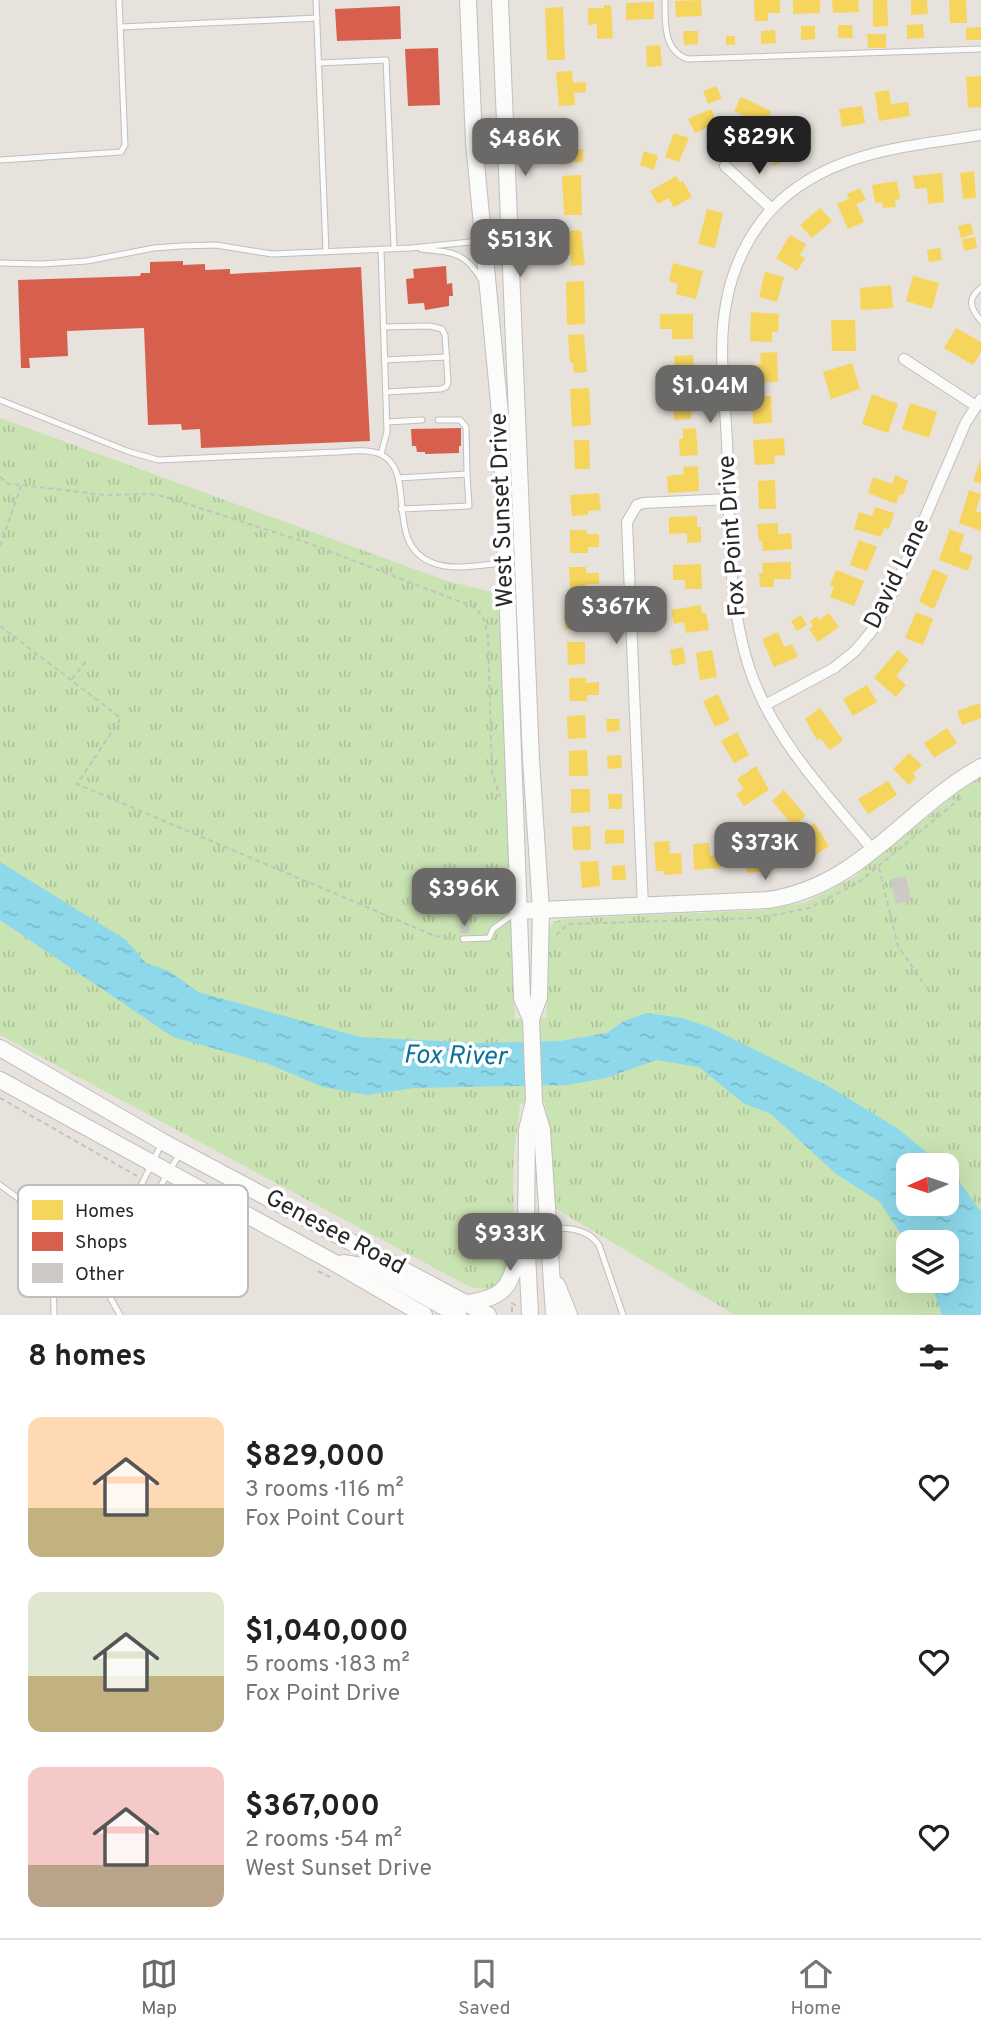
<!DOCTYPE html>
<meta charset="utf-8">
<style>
:root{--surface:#fff;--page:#f2f2f2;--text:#222;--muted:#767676;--line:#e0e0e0;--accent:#6b6967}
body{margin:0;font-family:Overpass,sans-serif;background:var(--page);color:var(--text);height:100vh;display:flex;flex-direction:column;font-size:26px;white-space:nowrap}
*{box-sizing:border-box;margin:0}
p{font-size:23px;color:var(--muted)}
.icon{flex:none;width:38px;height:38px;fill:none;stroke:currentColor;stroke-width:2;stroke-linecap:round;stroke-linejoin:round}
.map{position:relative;height:1315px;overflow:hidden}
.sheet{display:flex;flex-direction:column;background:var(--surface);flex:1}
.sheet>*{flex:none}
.needle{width:46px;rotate:267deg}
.buttons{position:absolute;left:896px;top:1153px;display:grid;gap:14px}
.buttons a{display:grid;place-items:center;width:63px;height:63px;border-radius:14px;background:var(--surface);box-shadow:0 7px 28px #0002;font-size:35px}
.price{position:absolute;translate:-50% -60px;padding:0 16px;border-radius:14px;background:var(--accent);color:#fff;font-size:23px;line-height:46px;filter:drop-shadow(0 2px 4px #0008)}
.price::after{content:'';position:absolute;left:50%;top:42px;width:21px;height:16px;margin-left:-10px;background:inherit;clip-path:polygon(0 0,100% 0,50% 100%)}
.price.selected{background:#222;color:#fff}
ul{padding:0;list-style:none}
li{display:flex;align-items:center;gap:21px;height:175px;padding:0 28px}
li span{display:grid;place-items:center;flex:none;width:196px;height:140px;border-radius:14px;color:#555}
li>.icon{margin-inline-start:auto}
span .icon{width:84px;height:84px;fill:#fffc;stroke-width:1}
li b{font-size:30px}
h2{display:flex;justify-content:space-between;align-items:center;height:84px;padding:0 28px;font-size:30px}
.dock{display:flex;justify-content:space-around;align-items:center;height:98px;border-top:2px solid var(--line);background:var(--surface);font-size:19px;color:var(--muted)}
.dock a{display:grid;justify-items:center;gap:4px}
.dock .selected{color:var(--accent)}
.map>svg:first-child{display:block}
.park{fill:url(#park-tufts);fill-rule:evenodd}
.water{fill:url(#water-ripples)}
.homes{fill:#f6d55c}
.shops{fill:#d6604d}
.building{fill:#cdcac6}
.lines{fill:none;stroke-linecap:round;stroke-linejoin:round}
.lane-casing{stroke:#c0bebe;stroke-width:7}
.street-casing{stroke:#c0bebe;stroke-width:12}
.secondary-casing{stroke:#c0bebe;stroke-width:18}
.path{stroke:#c3c2c1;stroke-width:2;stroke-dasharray:5 3.5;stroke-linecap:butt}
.lane{stroke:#fbfbfa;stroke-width:5}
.street{stroke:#fbfbfa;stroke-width:10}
.secondary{stroke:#fbfbfa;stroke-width:16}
.labels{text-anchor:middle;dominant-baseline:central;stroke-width:7;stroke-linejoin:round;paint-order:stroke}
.street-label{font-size:24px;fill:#282828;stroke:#fff}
.water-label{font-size:26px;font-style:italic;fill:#09709b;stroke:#fff}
.key{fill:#fff;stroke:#bebebe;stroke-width:2}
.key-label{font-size:19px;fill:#282828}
</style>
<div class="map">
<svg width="981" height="1315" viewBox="0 0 981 1315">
<defs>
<pattern id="park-tufts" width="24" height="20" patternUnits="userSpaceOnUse" patternTransform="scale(1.75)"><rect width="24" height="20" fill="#cae3b3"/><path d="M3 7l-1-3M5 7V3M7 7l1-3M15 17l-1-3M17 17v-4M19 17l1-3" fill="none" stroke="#aec39a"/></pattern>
<pattern id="water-ripples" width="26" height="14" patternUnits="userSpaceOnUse" patternTransform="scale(1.75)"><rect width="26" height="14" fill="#8dd8eb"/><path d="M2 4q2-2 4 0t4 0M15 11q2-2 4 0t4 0" fill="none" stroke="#7ab9ca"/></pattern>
</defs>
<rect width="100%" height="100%" fill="#e7e2dc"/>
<path class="park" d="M0,418L447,581L500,594L515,1019L546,1018L549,930L553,922L563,919L763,910L806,902L853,878L962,789L981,777V1315H735L556,1209L545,1102L520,1104C519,1123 515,1140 514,1158C511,1192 519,1248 504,1278C498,1290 481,1290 470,1287L0,1035ZM908,1166H947V1204H908ZM908,1242H947V1281H908Z"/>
<polygon class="water" points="0,862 126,940 146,963 169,971 198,992 360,1037 477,1043 561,1041 607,1033 624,1021 647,1013 682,1018 709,1027 828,1086 897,1128 942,1165 908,1166 908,1204 947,1204 947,1170 956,1177 981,1212 981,1315 942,1315 930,1281 947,1281 947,1242 908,1242 908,1245 880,1202 836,1174 771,1114 743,1103 699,1067 656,1060 606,1078 567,1085 414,1088 367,1095 323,1087 266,1063 173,1037 0,920"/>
<g class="homes">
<polygon points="699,0 701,0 702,16 676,17 675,1"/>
<polygon points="754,0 780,0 780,13 768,13 768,21 755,21"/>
<polygon points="793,0 820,0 820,13 793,14"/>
<polygon points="832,0 858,0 859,12 833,13"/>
<polygon points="873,0 887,0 888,26 873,27"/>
<polygon points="911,0 927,0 928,14 911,15"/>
<polygon points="949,0 966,0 967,23 950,23"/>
<polygon points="654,2 654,19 626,20 626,3"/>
<polygon points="604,5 611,5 613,38 597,39 597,24 588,25 588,8 604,8"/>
<polygon points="563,7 565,60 547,60 545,8"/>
<polygon points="923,24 924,38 907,39 907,25"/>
<polygon points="838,25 852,25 853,38 838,38"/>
<polygon points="801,26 815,26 815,39 801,40"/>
<polygon points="981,27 981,40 966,40 966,28"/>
<polygon points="775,30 776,43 761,44 761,31"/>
<polygon points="683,31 698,31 698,44 684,45"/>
<polygon points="867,34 886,34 886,48 868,48"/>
<rect x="726" y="36" width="9" height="9"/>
<polygon points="660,45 662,66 647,67 646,46"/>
<polygon points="572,71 573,83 586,82 586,92 574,93 575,105 559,106 556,72"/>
<polygon points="981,76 981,107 968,108 966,77"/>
<polygon points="716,86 722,98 708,104 703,91"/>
<polygon points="889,90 891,104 908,102 910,116 879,121 875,92"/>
<polygon points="741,97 771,111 760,136 745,129 750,118 734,111"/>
<polygon points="862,106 865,123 842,127 839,109"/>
<polygon points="711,109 717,123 695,133 688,119"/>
<polygon points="800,129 810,146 774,166 768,154 777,148 775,144 782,140 778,135 785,131 788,136"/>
<polygon points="559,131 575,131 575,149 583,149 583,162 560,162"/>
<polygon points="674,133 689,138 679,162 665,157"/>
<polygon points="644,151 658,156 654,170 640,165"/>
<polygon points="974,171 976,198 963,199 960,173"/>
<polygon points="942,173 944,202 928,204 927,188 915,189 913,176"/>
<polygon points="581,175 582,215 564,215 562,176"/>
<polygon points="676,176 680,183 683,181 692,197 674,207 668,198 658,204 650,191"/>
<polygon points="897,181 900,199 895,200 896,207 883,208 882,202 875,203 872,185"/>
<polygon points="860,188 866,200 856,204 864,222 848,229 837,204 849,199 847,194"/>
<polygon points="820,208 832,221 812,238 800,225"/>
<polygon points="707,209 723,213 715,248 698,244"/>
<polygon points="970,223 974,234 961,238 958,226"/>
<polygon points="581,230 585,265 571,266 571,255 565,255 564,231"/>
<polygon points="790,235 806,244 800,255 805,258 797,271 776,258"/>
<polygon points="975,237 977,248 964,251 962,239"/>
<polygon points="940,248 942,260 929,262 927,250"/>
<polygon points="673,263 703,271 696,299 676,294 678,284 669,281"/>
<polygon points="765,272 784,277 777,302 759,297"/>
<polygon points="913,276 939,283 932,309 906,301"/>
<polygon points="584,281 585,324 567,325 566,282"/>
<polygon points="891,285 893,308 861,310 860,288"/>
<polygon points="751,312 779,314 778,332 772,332 772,342 750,341"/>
<polygon points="660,314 693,314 693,339 672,339 672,329 660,329"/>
<polygon points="831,320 855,320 856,351 832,351"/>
<polygon points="956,328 981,342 981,352 973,365 944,348"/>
<polygon points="584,334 587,372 574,373 573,363 570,363 568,335"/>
<polygon points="777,352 778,382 751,383 751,365 761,365 760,353"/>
<polygon points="693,355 694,365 690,365 690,380 675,381 674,356"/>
<polygon points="852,363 860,389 831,399 823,372"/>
<polygon points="589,388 591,425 572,427 570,389"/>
<polygon points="673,391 693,391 691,419 674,420"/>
<polygon points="872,394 898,404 888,433 862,424"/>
<polygon points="752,396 771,396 772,423 753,424"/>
<polygon points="910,403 937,412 929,438 902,429"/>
<polygon points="696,428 698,455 680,456 679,439 683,439 683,429"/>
<polygon points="784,438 785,455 774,456 775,464 755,465 753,440"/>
<polygon points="574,440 589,440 590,469 575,469"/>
<polygon points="981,459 981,484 973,481"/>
<polygon points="698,466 699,491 668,493 667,476 684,474 683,467"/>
<polygon points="895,475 908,481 903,495 900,494 896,504 868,493 873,477 892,484"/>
<polygon points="775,480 776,509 759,509 758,481"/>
<polygon points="969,490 981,494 976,511 981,513 981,531 959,523"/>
<polygon points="599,493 601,510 588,511 588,515 572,516 570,495"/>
<polygon points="875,507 894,513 889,529 884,528 881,537 854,529 859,512 872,516"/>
<polygon points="697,516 697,527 701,527 701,542 687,543 687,533 669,534 669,517"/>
<polygon points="778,523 778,534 791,533 792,549 763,551 762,541 759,541 757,524"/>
<polygon points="950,529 964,535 959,551 973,556 968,571 939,560"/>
<polygon points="570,530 587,530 587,534 599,534 599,547 588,547 588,553 570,553"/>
<polygon points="859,540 877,547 867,571 850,565"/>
<polygon points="791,562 791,579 774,579 774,587 760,587 759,573 763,573 762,563"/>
<polygon points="701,564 702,589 685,589 685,580 673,580 673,565"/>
<polygon points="569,567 586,567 586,573 599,573 599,584 587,584 587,590 570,590"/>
<polygon points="933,569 948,576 934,609 919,602"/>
<polygon points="836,570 864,581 854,606 830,597 834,587 830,585"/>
<rect x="602" y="598" width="12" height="13"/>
<polygon points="701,605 702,613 706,613 709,630 686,633 684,622 674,624 671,610"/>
<polygon points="602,611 602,628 565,629 564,612"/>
<polygon points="916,612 933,619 923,645 905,638"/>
<polygon points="829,613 839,627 818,642 809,629 813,626 810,621 817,616 819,620"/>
<polygon points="801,615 807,625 797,631 791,621"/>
<polygon points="778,632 784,647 792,644 798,657 774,667 762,639"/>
<polygon points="567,642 585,642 585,664 568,665"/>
<polygon points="683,647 686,663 673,666 670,650"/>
<polygon points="712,650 717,677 700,680 696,653"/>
<polygon points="898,650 909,660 896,676 906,685 896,697 874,678"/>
<polygon points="569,678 586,678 586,683 599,682 599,695 587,695 587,701 570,701"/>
<polygon points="867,685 877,702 853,716 843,699"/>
<polygon points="718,694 730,720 715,727 703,701"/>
<polygon points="980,703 981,718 962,725 957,711"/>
<polygon points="820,708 843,740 830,750 820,738 817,740 805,719"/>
<polygon points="585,715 586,738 568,739 567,716"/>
<polygon points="606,719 619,719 620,731 607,732"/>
<polygon points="947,728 957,743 934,758 924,743"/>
<polygon points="737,732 749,755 734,763 721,741"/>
<polygon points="587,750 588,776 569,776 569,751"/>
<polygon points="909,753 922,765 913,774 916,777 909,785 893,769"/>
<polygon points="621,755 622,768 608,769 607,756"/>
<polygon points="756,766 769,790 744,806 736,794 744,789 737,779"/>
<polygon points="888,781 897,795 868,814 858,799"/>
<polygon points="571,789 590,789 590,812 571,813"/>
<polygon points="784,790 806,816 793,826 772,801"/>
<polygon points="608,794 622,794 622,809 609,809"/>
<polygon points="814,823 829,846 807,861 798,848 806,842 800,832"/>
<polygon points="590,826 591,850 573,850 572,827"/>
<polygon points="605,830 624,830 624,843 605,844"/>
<polygon points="669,841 670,854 681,853 682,874 664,875 663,871 656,871 654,842"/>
<polygon points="746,842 747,853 736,854 735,843"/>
<polygon points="709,843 710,856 721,855 721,868 694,870 693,844"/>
<polygon points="773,852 775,870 747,873 746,854"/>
<polygon points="598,861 600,886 582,888 580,862"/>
<polygon points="625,865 626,880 612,880 612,866"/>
</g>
<g class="shops">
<polygon points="400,6 401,39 337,41 335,9"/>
<polygon points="438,48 440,105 408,106 405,49"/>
<polygon points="183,261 183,265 205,264 205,270 230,269 230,274 361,267 370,441 201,448 200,429 182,430 181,424 148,425 144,328 67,331 68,356 29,358 30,368 21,368 18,280 140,276 141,273 150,273 150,262"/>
<polygon points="446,266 447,284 452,283 453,296 449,296 449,306 425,310 424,303 408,304 406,279 414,278 413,269"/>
<polygon points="461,428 461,446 459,446 459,453 425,454 425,452 417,452 416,446 412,446 411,429"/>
</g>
<g class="building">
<polygon points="906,876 911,901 896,904 890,879"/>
<rect x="460" y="922" width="9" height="11"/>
</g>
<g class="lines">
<defs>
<g id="lane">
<polyline points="316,0 326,252"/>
<path d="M665,0C665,22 663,51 688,59L981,49"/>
<polyline points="120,27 317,18"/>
<polyline points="319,63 386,60 394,248"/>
<polyline points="0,160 121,152 125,145 119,0"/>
<polyline points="381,249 387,432 381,454"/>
<path d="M421,249C452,252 466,252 482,281"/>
<polyline points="0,263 42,264 87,261 154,248 181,246 216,245 272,254 411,248 480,241"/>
<path d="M981,288C966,299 971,309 981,321"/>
<polyline points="383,327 430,326 442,329 445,335 448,383 446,387 441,389 386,392"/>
<polyline points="384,360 447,357"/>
<path d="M0,400L127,451L158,460L337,452C351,451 368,449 380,454C419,471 382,544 433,563C454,571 481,565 503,563"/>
<polyline points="438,420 460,420 466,427 467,474"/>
<polyline points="387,422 422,420"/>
<polyline points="398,478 467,474 469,506 401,509"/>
<polyline points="463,939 489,938 493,929 515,913"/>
<polyline points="0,1185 52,1223 54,1315"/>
<polyline points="52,1223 114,1252"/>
<path d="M528,1230C553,1229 583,1222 599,1245L623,1315"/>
<polyline points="114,1252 128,1241 180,1153"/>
<polyline points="120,1315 111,1299 106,1275 118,1232 161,1145"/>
</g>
<g id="street">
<polyline points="725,166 772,209"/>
<polyline points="904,359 976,406"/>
<polyline points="765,705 834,668 855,651 871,632 893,592 966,422 981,399"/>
<path d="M873,850C828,796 775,741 751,673C726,602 730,516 727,442C725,395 717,345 727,299C733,267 749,234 771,210C827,151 906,147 981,135"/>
<polyline points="643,906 627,522 637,505 643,503 730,499"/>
</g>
<g id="secondary">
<polyline points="468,0 474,142 501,424 522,998 531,1019"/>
<polyline points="500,0 531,760 541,910 539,997 531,1019 534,1101 527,1130 526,1230 530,1315"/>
<path d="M518,911L768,900C861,886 904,810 981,767"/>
<polyline points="0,1048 163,1142 488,1315"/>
<polyline points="0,1080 333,1262 424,1315"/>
<polyline points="534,1103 542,1130 554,1315"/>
<polyline points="343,1263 374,1268 458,1315"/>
<polyline points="557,1285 569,1315"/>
<path d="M467,1303C516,1296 509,1278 523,1238"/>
</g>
</defs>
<use href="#lane" class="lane-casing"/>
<use href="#street" class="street-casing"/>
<use href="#secondary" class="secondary-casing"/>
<g class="path">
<polyline points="0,477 9,484 21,485 105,495 150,494 166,497 308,543 474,607 483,617 488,636 492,772 500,797"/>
<polyline points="0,546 21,486"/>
<polyline points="0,626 121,718 77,784 435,936 454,939"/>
<polyline points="72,679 87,660"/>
<polyline points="879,868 898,946 925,986"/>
<polyline points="556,935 568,924 759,918 809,908 858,883 962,797"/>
<polyline points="0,1098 137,1176"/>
<polyline points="166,1193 221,1218"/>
<polyline points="318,1271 332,1278"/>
<polyline points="512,1312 512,1303 516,1306"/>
</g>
<use href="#lane" class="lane"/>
<use href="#street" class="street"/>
<use href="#secondary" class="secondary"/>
</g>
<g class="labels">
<g class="street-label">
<text transform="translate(503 510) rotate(-92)">West Sunset Drive</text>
<text transform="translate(733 536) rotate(-94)">Fox Point Drive</text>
<text transform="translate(898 574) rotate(-64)">David Lane</text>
<text transform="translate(335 1233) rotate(28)">Genesee Road</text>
</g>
<g class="water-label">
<text transform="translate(455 1057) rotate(1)">Fox River</text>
</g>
</g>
<rect x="18" y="1185" width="230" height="112" rx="10" class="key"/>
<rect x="32" y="1200" width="31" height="20" fill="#f6d55c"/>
<rect x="32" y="1232" width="31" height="19" fill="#d6604d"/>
<rect x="32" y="1263" width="31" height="20" fill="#cdcac6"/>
<g class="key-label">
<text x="75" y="1217">Homes</text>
<text x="75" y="1248">Shops</text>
<text x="75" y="1280">Other</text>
</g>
</svg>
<div class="buttons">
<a><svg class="needle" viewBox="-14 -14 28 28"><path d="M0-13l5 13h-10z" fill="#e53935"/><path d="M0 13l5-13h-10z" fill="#767676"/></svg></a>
<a><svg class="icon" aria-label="layers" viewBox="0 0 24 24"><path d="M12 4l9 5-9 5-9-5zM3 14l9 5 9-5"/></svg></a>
</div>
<b class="price selected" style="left:759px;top:176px">$829K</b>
<b class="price" style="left:525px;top:178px">$486K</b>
<b class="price" style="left:520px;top:279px">$513K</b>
<b class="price" style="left:710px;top:425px">$1.04M</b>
<b class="price" style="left:616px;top:646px">$367K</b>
<b class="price" style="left:765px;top:882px">$373K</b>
<b class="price" style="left:464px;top:928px">$396K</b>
<b class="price" style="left:510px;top:1273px">$933K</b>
</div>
<section class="sheet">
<h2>8 homes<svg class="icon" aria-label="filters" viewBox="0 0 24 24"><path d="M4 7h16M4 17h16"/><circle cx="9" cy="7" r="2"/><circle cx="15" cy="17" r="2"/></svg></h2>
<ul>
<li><span style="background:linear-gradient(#ffd9b3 65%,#c2b280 0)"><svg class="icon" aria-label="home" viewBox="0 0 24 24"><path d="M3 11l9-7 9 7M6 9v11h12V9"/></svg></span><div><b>$829,000</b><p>3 rooms · 116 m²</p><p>Fox Point Court</p></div><svg class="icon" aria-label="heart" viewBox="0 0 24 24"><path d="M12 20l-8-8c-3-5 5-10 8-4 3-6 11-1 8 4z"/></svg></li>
<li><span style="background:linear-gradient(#dfe7d0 60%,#c2b280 0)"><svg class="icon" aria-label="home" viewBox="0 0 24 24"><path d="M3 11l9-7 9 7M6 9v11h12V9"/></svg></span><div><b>$1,040,000</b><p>5 rooms · 183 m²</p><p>Fox Point Drive</p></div><svg class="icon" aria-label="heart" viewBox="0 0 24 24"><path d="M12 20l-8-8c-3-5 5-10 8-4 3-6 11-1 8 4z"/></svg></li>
<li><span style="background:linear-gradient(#f6c9c9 70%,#b9a48a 0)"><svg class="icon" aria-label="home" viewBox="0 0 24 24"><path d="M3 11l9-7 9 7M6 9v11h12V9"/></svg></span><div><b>$367,000</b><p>2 rooms · 54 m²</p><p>West Sunset Drive</p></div><svg class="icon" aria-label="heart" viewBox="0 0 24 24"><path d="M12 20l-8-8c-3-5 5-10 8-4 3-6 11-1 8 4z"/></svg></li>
</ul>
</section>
<nav class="dock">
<a class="selected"><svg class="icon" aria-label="map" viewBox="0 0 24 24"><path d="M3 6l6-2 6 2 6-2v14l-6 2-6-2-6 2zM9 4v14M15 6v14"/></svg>Map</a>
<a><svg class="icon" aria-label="saved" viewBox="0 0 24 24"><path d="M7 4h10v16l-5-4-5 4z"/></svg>Saved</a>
<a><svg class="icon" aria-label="home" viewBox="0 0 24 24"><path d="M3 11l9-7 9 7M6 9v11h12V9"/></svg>Home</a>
</nav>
